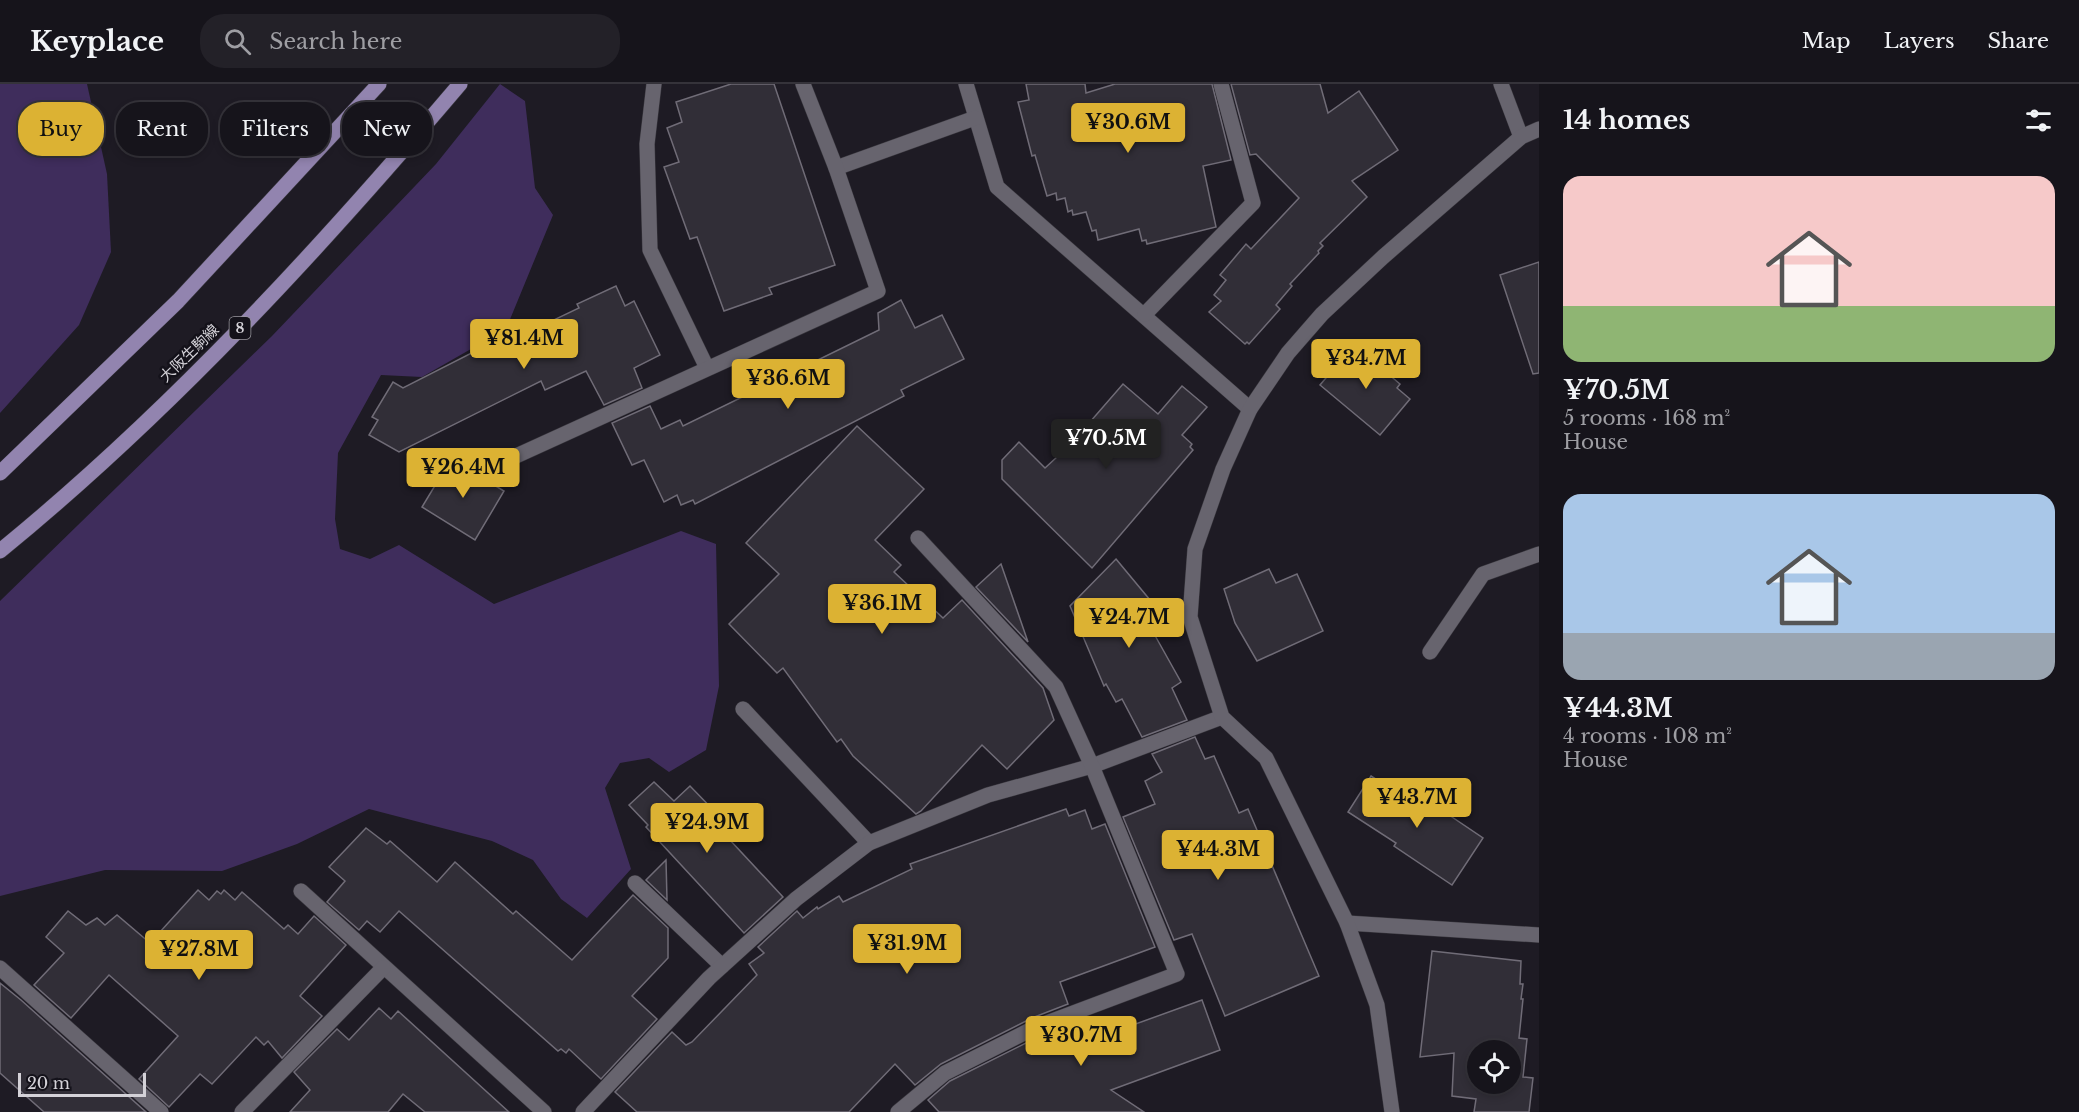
<!DOCTYPE html>
<meta charset="utf-8">
<style>
:root{--surface:#16141b;--page:#232128;--text:#f1f3f6;--muted:#9e9ea3;--line:#35333a;--accent:#dcb233}
body{margin:0;font-family:"Libre Baskerville","Noto Sans JP",serif;background:var(--page);color:var(--text);height:100vh;display:flex;flex-direction:column;font-size:22px;white-space:nowrap}
*{box-sizing:border-box;margin:0}
p{font-size:20px;color:var(--muted)}
.icon{flex:none;width:33px;height:33px;fill:none;stroke:currentColor;stroke-width:2;stroke-linecap:round;stroke-linejoin:round}
.map{position:relative;flex:1;overflow:hidden}
.sheet{display:flex;flex-direction:column;background:var(--surface);width:540px}
.sheet>*{flex:none}
.top-card{position:absolute;left:18px;top:18px;width:570px;height:54px;display:flex;gap:12px}
.tools{position:absolute;left:1467px;top:956px;display:grid;gap:12px}
.tools a{display:grid;place-items:center;width:54px;height:54px;border-radius:50%;background:var(--surface);box-shadow:0 3px 9px #0003,0 0 0 2px var(--line);font-size:30px}
.scale{position:absolute;left:18px;bottom:15px;width:128px;box-sizing:border-box;padding-left:6px;border:3px solid #d4d2d8;border-top:0;font-size:16px;line-height:21px;white-space:nowrap;color:#d4d2d8;-webkit-text-stroke:4px #14121a;paint-order:stroke}
.price{position:absolute;translate:-50% -51px;padding:0 14px;border-radius:6px;background:var(--accent);color:#111;font-size:20px;line-height:39px;filter:drop-shadow(0 2px 3px #0008)}
.price::after{content:'';position:absolute;left:50%;top:36px;width:18px;height:14px;margin-left:-9px;background:inherit;clip-path:polygon(0 0,100% 0,50% 100%)}
.price.selected{background:#222;color:#fff}
ul{padding:0;list-style:none}
li{display:grid;align-content:center;gap:12px;height:318px;padding:0 24px}
li span{display:grid;place-items:center;height:186px;border-radius:18px;color:#555}
li>.icon{margin-inline-start:auto}
span .icon{width:108px;height:108px;fill:#fffc;stroke-width:1}
li b{font-size:26px}
h2{display:flex;justify-content:space-between;align-items:center;height:72px;padding:0 24px;font-size:26px}
.pill{padding:0 21px;border-radius:24px;background:var(--surface);box-shadow:0 3px 9px #0003,0 0 0 2px var(--line);font-size:21px;line-height:54px}
.pill.selected{background:var(--accent);color:#111}
header{display:flex;align-items:center;gap:36px;box-sizing:border-box;height:84px;padding:0 30px;background:var(--surface);border-bottom:2px solid var(--line)}
header strong{font-size:28px}
nav{display:flex;gap:33px;margin-inline-start:auto;font-size:21px}
.search{width:420px;height:54px;background:var(--page);display:flex;align-items:center;gap:15px;box-sizing:border-box;padding:0 21px;border-radius:24px;color:var(--muted);font-size:22px}
main{display:flex;flex:1;min-height:0}
.map>svg:first-child{display:block}
.green{fill:#3f2d5c}
.building{fill:#312e37;stroke:#706c77;stroke-width:1.5;fill-rule:evenodd}
.lines{fill:none;stroke-linecap:round;stroke-linejoin:round}
.minor-casing{stroke:#39373e;stroke-width:16}
.major-casing{stroke:#39373e;stroke-width:16}
.minor{stroke:#67646e;stroke-width:15}
.major{stroke:#9284af;stroke-width:15}
.labels{text-anchor:middle;dominant-baseline:central;stroke-width:5;stroke-linejoin:round;paint-order:stroke}
.shield{fill:#14121a;stroke:#9a989f;stroke-width:1.5}
.shield-label{font-size:14px;font-weight:bold;fill:#d4d2d8}
.street-label{font-size:15px;fill:#d4d2d8;stroke:#14121a}
</style>
<header>
<strong>Keyplace</strong>
<div class="search"><svg class="icon" aria-label="search" viewBox="0 0 24 24"><circle cx="10" cy="10" r="6"/><path d="M15 15l6 6"/></svg>Search here</div>
<nav><a>Map</a><a>Layers</a><a>Share</a></nav>
</header>
<main>
<div class="map">
<svg width="1539" height="1028" viewBox="0 0 1539 1028">
<rect width="100%" height="100%" fill="#1e1b24"/>
<g class="green">
<polygon points="0,0 87,0 107,90 111,168 79,241 0,329"/>
<polygon points="500,0 525,17 535,104 553,131 506,245 422,293 381,291 338,369 335,435 340,465 370,475 399,461 494,520 681,447 716,460 719,602 706,666 669,688 649,674 620,679 605,704 631,785 587,834 561,815 533,776 492,757 369,725 297,760 222,787 105,786 0,812 0,517 272,252 436,80"/>
</g>
<g class="building">
<polygon points="731,0 774,0 835,181 769,204 772,210 724,227 697,153 690,155 664,83 679,78 667,44 682,38 676,18"/>
<polygon points="1026,0 1085,0 1086,9 1115,0 1212,0 1231,76 1203,82 1216,143 1147,160 1146,156 1142,157 1139,145 1098,156 1096,146 1092,147 1086,128 1073,131 1072,126 1068,128 1065,114 1057,116 1056,109 1047,112 1035,71 1032,72 1018,18 1029,16"/>
<polygon points="1231,0 1320,0 1328,29 1359,7 1398,66 1352,97 1367,113 1320,159 1323,162 1318,167 1319,169 1290,200 1292,202 1276,221 1280,225 1249,260 1247,258 1245,260 1209,228 1221,217 1214,211 1226,196 1220,191 1246,160 1251,165 1299,114 1256,70 1250,71"/>
<polygon points="1539,178 1539,289 1533,290 1500,191"/>
<polygon points="616,202 625,222 634,217 660,271 634,284 642,304 604,321 586,287 545,306 541,297 399,368 369,351 378,336 372,333 393,298 403,304 503,253 506,259 579,224 577,220"/>
<polygon points="901,216 915,244 942,231 964,275 901,306 904,312 695,420 693,416 681,421 677,411 664,418 644,376 632,381 612,339 650,322 661,345 680,336 683,342 879,246 878,229"/>
<polygon points="1354,261 1400,300 1397,304 1410,315 1380,351 1320,301"/>
<polygon points="1123,300 1158,330 1182,302 1207,323 1182,351 1192,360 1190,363 1193,366 1092,484 1002,395 1002,376 1019,358 1045,384 1070,361"/>
<polygon points="857,342 924,405 875,456 901,481 894,488 943,534 962,516 1043,604 1054,636 1007,685 982,661 921,727 916,730 853,672 841,655 837,658 783,584 777,589 729,540 779,490 746,459"/>
<polygon points="451,375 504,407 475,456 422,423"/>
<polygon points="1116,475 1160,528 1148,539 1181,598 1172,604 1187,636 1142,653 1122,615 1116,618 1106,600 1104,602 1070,522"/>
<polygon points="1001,480 1028,558 976,503"/>
<polygon points="1269,485 1276,499 1297,490 1323,547 1257,577 1235,539 1224,505"/>
<polygon points="1195,653 1205,675 1214,672 1239,729 1248,725 1319,892 1225,932 1192,850 1174,856 1123,733 1155,720 1145,697 1162,688 1152,670"/>
<polygon points="1371,692 1397,709 1400,704 1438,728 1440,725 1483,754 1452,801 1394,762 1396,759 1348,728"/>
<polygon points="654,698 674,717 690,702 721,734 715,740 783,813 744,849 646,743 648,741 629,721"/>
<polygon points="1066,725 1069,732 1085,726 1092,745 1105,740 1155,863 1060,898 1068,920 1032,934 941,980 915,1001 895,980 849,1028 637,1028 615,1008 672,948 686,961 692,958 757,891 749,880 764,869 758,863 797,827 803,834 817,823 818,825 839,812 843,818 912,785 910,780"/>
<polygon points="366,744 387,760 390,757 437,798 455,778 513,830 516,827 572,876 633,811 668,844 668,874 632,912 657,935 601,995 569,965 566,969 561,965 558,967 399,827 380,848 367,837 359,846 327,818 345,797 329,783"/>
<polygon points="666,776 667,816 646,796"/>
<polygon points="198,806 209,816 217,807 221,810 224,806 235,816 242,808 284,845 288,841 298,850 314,832 346,861 300,912 322,932 282,974 268,957 264,961 256,953 212,1000 200,990 169,1023 139,995 178,952 109,891 71,934 34,901 64,869 46,853 68,827 86,841 97,834 105,841 117,831 150,859"/>
<path d="M1432,867L1521,877L1520,900H1523L1521,915H1523L1519,954L1527,955L1523,993L1533,994L1529,1028H1474L1476,1015L1452,1012L1454,969L1420,973ZM1478,966H1510V999H1478Z"/>
<polygon points="0,899 21,916 146,1028 44,1028 0,989"/>
<polygon points="1202,916 1220,966 1111,1006 1144,1028 939,1028 928,1016 950,997 1040,952 1075,939 1083,959"/>
<polygon points="379,924 391,935 398,927 509,1028 425,1028 403,1010 388,1028 290,1028 310,1006 294,988 337,945 349,956"/>
</g>
<g class="lines">
<defs>
<g id="minor">
<polyline points="654,0 647,60 650,166 707,284"/>
<polyline points="966,0 997,103 1250,325"/>
<polyline points="1501,0 1521,53"/>
<polyline points="836,84 975,34"/>
<polyline points="1145,230 1253,119 1221,0"/>
<polyline points="516,372 878,207 836,84 803,0"/>
<polyline points="1430,568 1483,490 1539,470"/>
<polyline points="743,625 869,759"/>
<polyline points="635,799 722,882"/>
<polyline points="301,807 544,1028"/>
<polyline points="1347,839 1539,851"/>
<polyline points="0,884 161,1028"/>
<polyline points="242,1028 383,884"/>
<polyline points="583,1028 709,894 796,815 869,759 988,711 1092,682 1222,633"/>
<polyline points="898,1028 945,989 1036,943 1177,890 1092,682 1056,603 918,454"/>
<polyline points="1392,1028 1377,921 1347,839 1266,674 1222,633 1190,533 1195,465 1223,385 1250,325 1288,269 1322,230 1383,173 1521,53 1539,45"/>
</g>
<g id="major">
<polyline points="0,389 178,217 379,0"/>
<path d="M0,467C169,329 319,166 460,0"/>
</g>
</defs>
<use href="#minor" class="minor-casing"/>
<use href="#major" class="major-casing"/>
<use href="#minor" class="minor"/>
<use href="#major" class="major"/>
</g>
<g class="labels">
<rect class="shield" x="229.5" y="233" width="21" height="22" rx="4.5"/>
<g class="shield-label">
<text x="240" y="244">8</text>
</g>
<g class="street-label">
<text transform="translate(189 269) rotate(-44)">大阪生駒線</text>
</g>
</g>
</svg>
<div class="tools">
<a><svg class="icon" aria-label="locate" viewBox="0 0 24 24"><circle cx="12" cy="12" r="6"/><path d="M12 2v4M12 18v4M2 12h4M18 12h4"/></svg></a>
</div>
<div class="scale">20 m</div>
<b class="price" style="left:1128px;top:70px">¥30.6M</b>
<b class="price" style="left:524px;top:286px">¥81.4M</b>
<b class="price" style="left:1366px;top:306px">¥34.7M</b>
<b class="price" style="left:788px;top:326px">¥36.6M</b>
<b class="price selected" style="left:1106px;top:386px">¥70.5M</b>
<b class="price" style="left:463px;top:415px">¥26.4M</b>
<b class="price" style="left:882px;top:551px">¥36.1M</b>
<b class="price" style="left:1129px;top:565px">¥24.7M</b>
<b class="price" style="left:1417px;top:745px">¥43.7M</b>
<b class="price" style="left:707px;top:770px">¥24.9M</b>
<b class="price" style="left:1218px;top:797px">¥44.3M</b>
<b class="price" style="left:907px;top:891px">¥31.9M</b>
<b class="price" style="left:199px;top:897px">¥27.8M</b>
<b class="price" style="left:1081px;top:983px">¥30.7M</b>
<div class="top-card">
<a class="pill selected">Buy</a>
<a class="pill">Rent</a>
<a class="pill">Filters</a>
<a class="pill">New</a>
</div>
</div>
<section class="sheet">
<h2>14 homes<svg class="icon" aria-label="filters" viewBox="0 0 24 24"><path d="M4 7h16M4 17h16"/><circle cx="9" cy="7" r="2"/><circle cx="15" cy="17" r="2"/></svg></h2>
<ul>
<li><span style="background:linear-gradient(#f6c9c9 70%,#8fb573 0)"><svg class="icon" aria-label="home" viewBox="0 0 24 24"><path d="M3 11l9-7 9 7M6 9v11h12V9"/></svg></span><div><b>¥70.5M</b><p>5 rooms · 168 m²</p><p>House</p></div></li>
<li><span style="background:linear-gradient(#a9c7e8 75%,#9aa5b1 0)"><svg class="icon" aria-label="home" viewBox="0 0 24 24"><path d="M3 11l9-7 9 7M6 9v11h12V9"/></svg></span><div><b>¥44.3M</b><p>4 rooms · 108 m²</p><p>House</p></div></li>
</ul>
</section>
</main>
